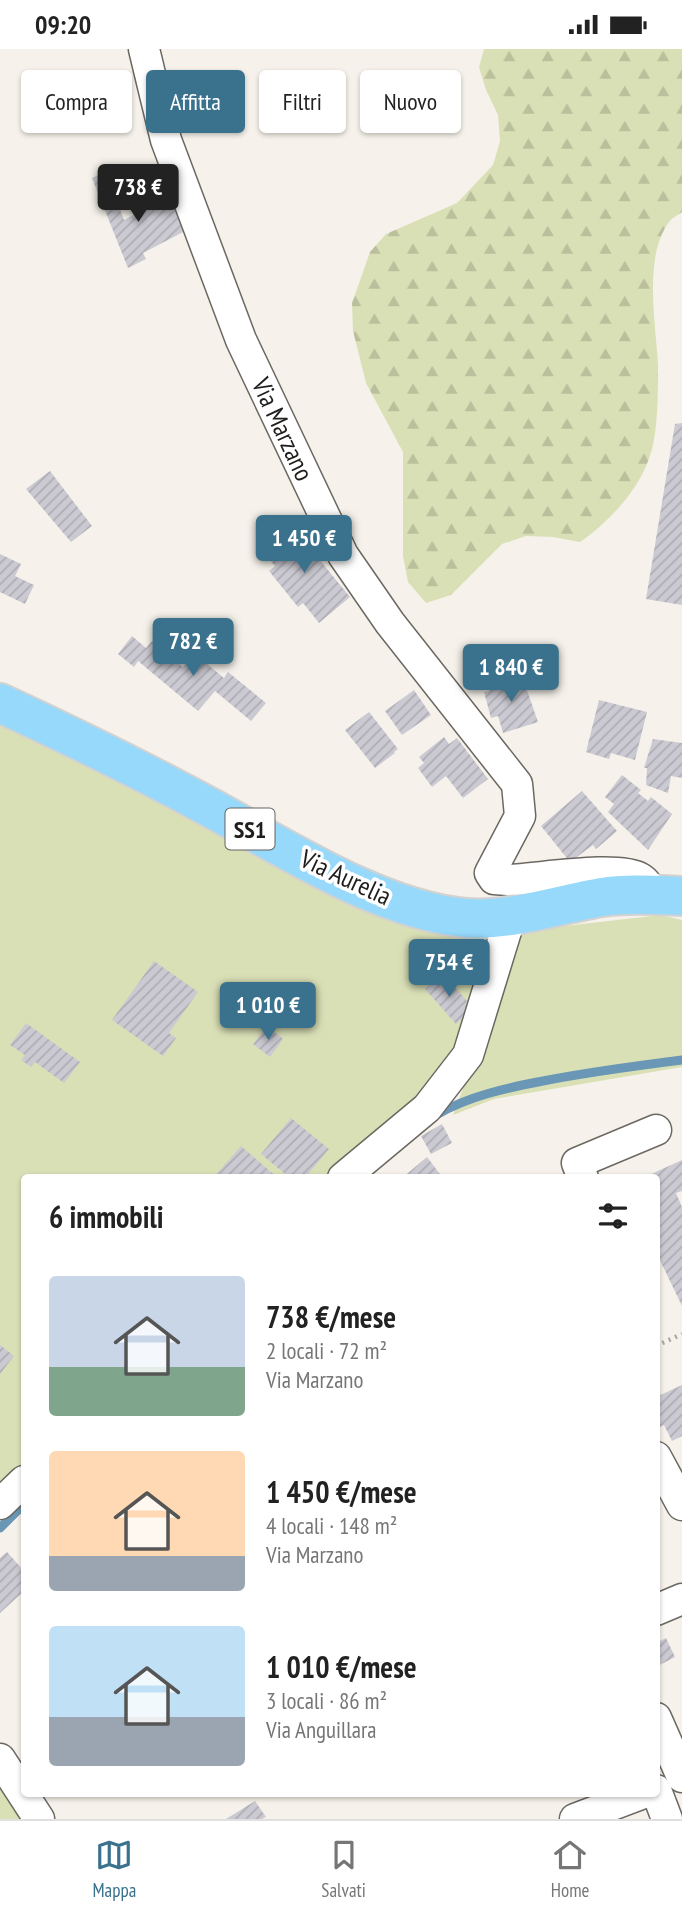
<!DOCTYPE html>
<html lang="it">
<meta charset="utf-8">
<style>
:root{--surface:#fff;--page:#f2f2f2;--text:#222;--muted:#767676;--line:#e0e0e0;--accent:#3a718c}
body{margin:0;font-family:"PT Sans Narrow",sans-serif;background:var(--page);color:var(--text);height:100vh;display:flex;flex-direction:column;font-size:26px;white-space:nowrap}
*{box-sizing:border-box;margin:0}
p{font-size:23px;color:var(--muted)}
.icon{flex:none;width:38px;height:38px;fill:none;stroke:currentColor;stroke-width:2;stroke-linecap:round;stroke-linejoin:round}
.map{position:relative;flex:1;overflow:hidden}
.details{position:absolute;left:21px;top:1125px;width:639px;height:623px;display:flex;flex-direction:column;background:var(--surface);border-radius:7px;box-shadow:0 2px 5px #0004}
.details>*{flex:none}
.top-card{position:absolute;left:21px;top:21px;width:640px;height:63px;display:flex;gap:14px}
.price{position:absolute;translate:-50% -60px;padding:0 16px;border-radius:7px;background:var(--accent);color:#fff;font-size:23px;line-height:46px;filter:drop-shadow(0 2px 4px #0008)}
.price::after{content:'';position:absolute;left:50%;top:42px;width:21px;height:16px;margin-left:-10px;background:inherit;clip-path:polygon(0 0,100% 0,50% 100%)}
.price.selected{background:#222;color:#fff}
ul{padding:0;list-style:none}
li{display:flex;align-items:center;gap:21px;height:175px;padding:0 28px}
li span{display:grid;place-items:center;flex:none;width:196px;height:140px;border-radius:7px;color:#555}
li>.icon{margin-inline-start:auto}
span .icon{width:84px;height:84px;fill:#fffc;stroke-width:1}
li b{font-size:30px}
h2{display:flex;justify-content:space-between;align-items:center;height:84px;padding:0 28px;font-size:30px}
.chip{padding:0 24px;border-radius:7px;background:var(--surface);box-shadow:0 2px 5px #0004;font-size:24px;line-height:63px}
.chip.selected{background:var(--accent);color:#fff}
.status{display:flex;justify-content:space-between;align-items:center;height:49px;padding:0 35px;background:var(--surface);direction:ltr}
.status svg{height:19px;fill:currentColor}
.tab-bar{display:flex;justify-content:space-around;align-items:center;height:98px;border-top:2px solid var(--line);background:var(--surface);font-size:19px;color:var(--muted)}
.tab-bar a{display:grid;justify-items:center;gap:4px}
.tab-bar .selected{color:var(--accent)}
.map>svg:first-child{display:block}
.green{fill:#dae0b6}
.forest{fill:url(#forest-firs)}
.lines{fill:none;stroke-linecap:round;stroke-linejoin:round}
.stream{stroke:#6a97b5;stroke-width:9}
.building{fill:url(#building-hatch)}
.minor-casing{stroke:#6b6861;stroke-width:33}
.primary-casing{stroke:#d2d2d2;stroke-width:42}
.path{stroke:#a9a5a0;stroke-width:4.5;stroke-dasharray:2 5;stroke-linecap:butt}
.minor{stroke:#fff;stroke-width:30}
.primary{stroke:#96d9fa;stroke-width:38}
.labels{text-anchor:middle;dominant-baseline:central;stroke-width:7;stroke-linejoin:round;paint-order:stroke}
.shield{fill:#fff;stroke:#636260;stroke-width:2}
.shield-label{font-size:24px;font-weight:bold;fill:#201e1c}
.street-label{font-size:26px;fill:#201e1c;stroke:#fff}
</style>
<div class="status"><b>09:20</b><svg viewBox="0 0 49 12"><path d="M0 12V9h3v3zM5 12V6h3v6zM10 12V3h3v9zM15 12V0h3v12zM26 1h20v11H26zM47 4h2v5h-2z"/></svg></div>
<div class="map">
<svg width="682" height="1770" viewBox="0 0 682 1770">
<defs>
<pattern id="forest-firs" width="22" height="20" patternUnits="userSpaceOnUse" patternTransform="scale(1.75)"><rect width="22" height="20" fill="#dae0b6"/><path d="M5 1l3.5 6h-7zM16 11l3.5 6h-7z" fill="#bbc09c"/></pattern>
<pattern id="building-hatch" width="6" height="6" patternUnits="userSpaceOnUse" patternTransform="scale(1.75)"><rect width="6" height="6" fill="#cbcad2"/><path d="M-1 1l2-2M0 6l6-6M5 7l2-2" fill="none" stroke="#aeadb4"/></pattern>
</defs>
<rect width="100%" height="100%" fill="#f6f2eb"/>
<g class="green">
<polygon points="0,674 200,773 428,880 495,894 467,994 439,1036 335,1129 24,1129 24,1425 0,1448"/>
<polygon points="661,866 682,871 682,1018 494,1050 453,1066 480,994 511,883"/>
<polygon points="0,1710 39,1770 0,1770"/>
</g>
<path class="forest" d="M484,0H682V163C678,166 672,169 669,173C643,208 656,275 658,316C658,338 658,369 654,391C647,433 613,470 580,493L553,488L526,487L502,495L451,546L426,554L408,533L403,507V403L366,334L353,282L352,254L370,203L386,185L457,154L493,116L500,92L498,66L486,41L479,18Z"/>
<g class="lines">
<g class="stream">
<path d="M436,1066C469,1047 506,1039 543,1032C589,1023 635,1017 682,1011"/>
<polyline points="0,1479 24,1455"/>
</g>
</g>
<g class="building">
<polygon points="105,123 124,171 168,148 185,182 143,204 146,210 128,219 92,129"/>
<polygon points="682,374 682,556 646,550 675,375"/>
<polygon points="50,422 92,477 71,493 26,440"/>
<polygon points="291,476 350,548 319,574 303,554 298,558 269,522 275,517 260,499"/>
<polygon points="0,505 21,515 15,527 34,536 25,555 0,543"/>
<polygon points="132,587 146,599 152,592 183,618 194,604 224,629 228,623 266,654 251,672 215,642 198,662 138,612 134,618 118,605"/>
<polygon points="522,627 538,673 503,684 498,667 491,669 484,643 489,642 488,637"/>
<polygon points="414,641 431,666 402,686 385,662"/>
<polygon points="599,651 647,663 635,711 611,704 609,710 586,703"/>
<polygon points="369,663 398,700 394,703 395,704 375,719 345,681"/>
<polygon points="444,688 449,695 457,689 488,730 463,749 446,727 432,738 418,719 424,714 419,708"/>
<polygon points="653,690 682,694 682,729 671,727 668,744 646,736 647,719 644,719"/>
<polygon points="622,726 641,741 638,744 648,752 651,748 672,765 648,801 608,763 614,755 605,748"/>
<polygon points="582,742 617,782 596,800 593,796 570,813 541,777"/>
<polygon points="154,912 198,943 169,984 176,989 163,1007 112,971"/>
<polygon points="443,925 474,960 456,975 425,940"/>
<polygon points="26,974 80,1013 64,1034 35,1013 31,1018 21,1011 25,1006 10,996"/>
<polygon points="267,977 283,990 270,1008 253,995"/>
<polygon points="291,1069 329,1100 305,1129 290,1129 261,1105"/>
<polygon points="442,1075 452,1094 431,1105 421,1087"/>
<polygon points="241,1097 278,1129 213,1129"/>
<polygon points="427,1108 443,1129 402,1129"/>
<polygon points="682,1111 682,1142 676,1144 682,1158 682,1257 656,1203 656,1129 650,1129 649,1126"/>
<polygon points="0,1296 14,1307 0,1325"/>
<polygon points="682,1336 682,1387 672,1392 664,1376 656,1380 656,1369 659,1367 656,1361 656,1348"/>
<polygon points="7,1503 24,1522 24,1542 0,1564 0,1509"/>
<polygon points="666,1589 675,1608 656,1618 656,1594"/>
<polygon points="255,1752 266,1768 262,1770 226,1770"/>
</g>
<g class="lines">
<defs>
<g id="minor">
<path d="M144,0L166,91L241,291L343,506L390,574L517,735L520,767L490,824L494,830L508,831C538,830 617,816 640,829C647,833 649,839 652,846"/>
<polyline points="343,1129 427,1059 468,1006 511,866"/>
<polyline points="583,1129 577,1114 656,1081"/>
<polyline points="656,1408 682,1456"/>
<polyline points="0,1455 24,1432"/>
<polyline points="656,1561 682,1550"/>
<polyline points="656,1669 682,1728"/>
<polyline points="0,1710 39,1770"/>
<polyline points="656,1741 667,1770"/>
<polyline points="575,1770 641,1745"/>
</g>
<path id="primary" d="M0,654C71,687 141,721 209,758C285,799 379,861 466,869C509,873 560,855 602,848C628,844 656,846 682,847"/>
</defs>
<use href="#minor" class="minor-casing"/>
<use href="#primary" class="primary-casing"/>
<polyline class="path" points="656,1297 682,1285"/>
<use href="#minor" class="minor"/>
<use href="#primary" class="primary"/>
</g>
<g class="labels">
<rect class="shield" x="225.5" y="759.5" width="49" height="41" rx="5"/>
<g class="shield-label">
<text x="250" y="780">SS1</text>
</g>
<g class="street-label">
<text transform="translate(283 380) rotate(65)">Via Marzano</text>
<text transform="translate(346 828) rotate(25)">Via Aurelia</text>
</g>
</g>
</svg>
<b class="price selected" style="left:138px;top:175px">738 €</b>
<b class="price" style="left:304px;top:526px">1 450 €</b>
<b class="price" style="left:193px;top:629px">782 €</b>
<b class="price" style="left:511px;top:655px">1 840 €</b>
<b class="price" style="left:449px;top:950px">754 €</b>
<b class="price" style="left:268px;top:993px">1 010 €</b>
<div class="top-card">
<a class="chip">Compra</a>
<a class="chip selected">Affitta</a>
<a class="chip">Filtri</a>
<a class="chip">Nuovo</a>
</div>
<section class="details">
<h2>6 immobili<svg class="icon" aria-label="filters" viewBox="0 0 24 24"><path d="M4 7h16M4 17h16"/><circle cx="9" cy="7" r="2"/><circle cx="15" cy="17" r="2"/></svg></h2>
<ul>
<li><span style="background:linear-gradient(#c9d6e8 65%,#7fa58c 0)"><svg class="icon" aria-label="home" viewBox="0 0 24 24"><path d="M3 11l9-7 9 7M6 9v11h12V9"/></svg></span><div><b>738 €/mese</b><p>2 locali · 72 m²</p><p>Via Marzano</p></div></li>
<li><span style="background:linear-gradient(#ffd9b3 75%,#9aa5b1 0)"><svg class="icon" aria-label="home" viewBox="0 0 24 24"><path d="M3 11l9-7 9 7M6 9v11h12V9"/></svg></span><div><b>1 450 €/mese</b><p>4 locali · 148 m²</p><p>Via Marzano</p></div></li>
<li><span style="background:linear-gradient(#bfe0f5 65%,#9aa5b1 0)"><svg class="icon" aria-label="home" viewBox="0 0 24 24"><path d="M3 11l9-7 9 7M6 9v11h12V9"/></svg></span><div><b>1 010 €/mese</b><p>3 locali · 86 m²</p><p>Via Anguillara</p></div></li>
</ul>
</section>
</div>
<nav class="tab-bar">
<a class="selected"><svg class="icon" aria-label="map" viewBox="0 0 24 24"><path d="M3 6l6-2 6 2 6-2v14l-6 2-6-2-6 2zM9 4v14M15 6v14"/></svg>Mappa</a>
<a><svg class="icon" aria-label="saved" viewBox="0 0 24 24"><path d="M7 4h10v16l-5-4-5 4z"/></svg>Salvati</a>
<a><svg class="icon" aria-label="home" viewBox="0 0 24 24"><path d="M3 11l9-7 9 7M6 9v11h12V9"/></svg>Home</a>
</nav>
